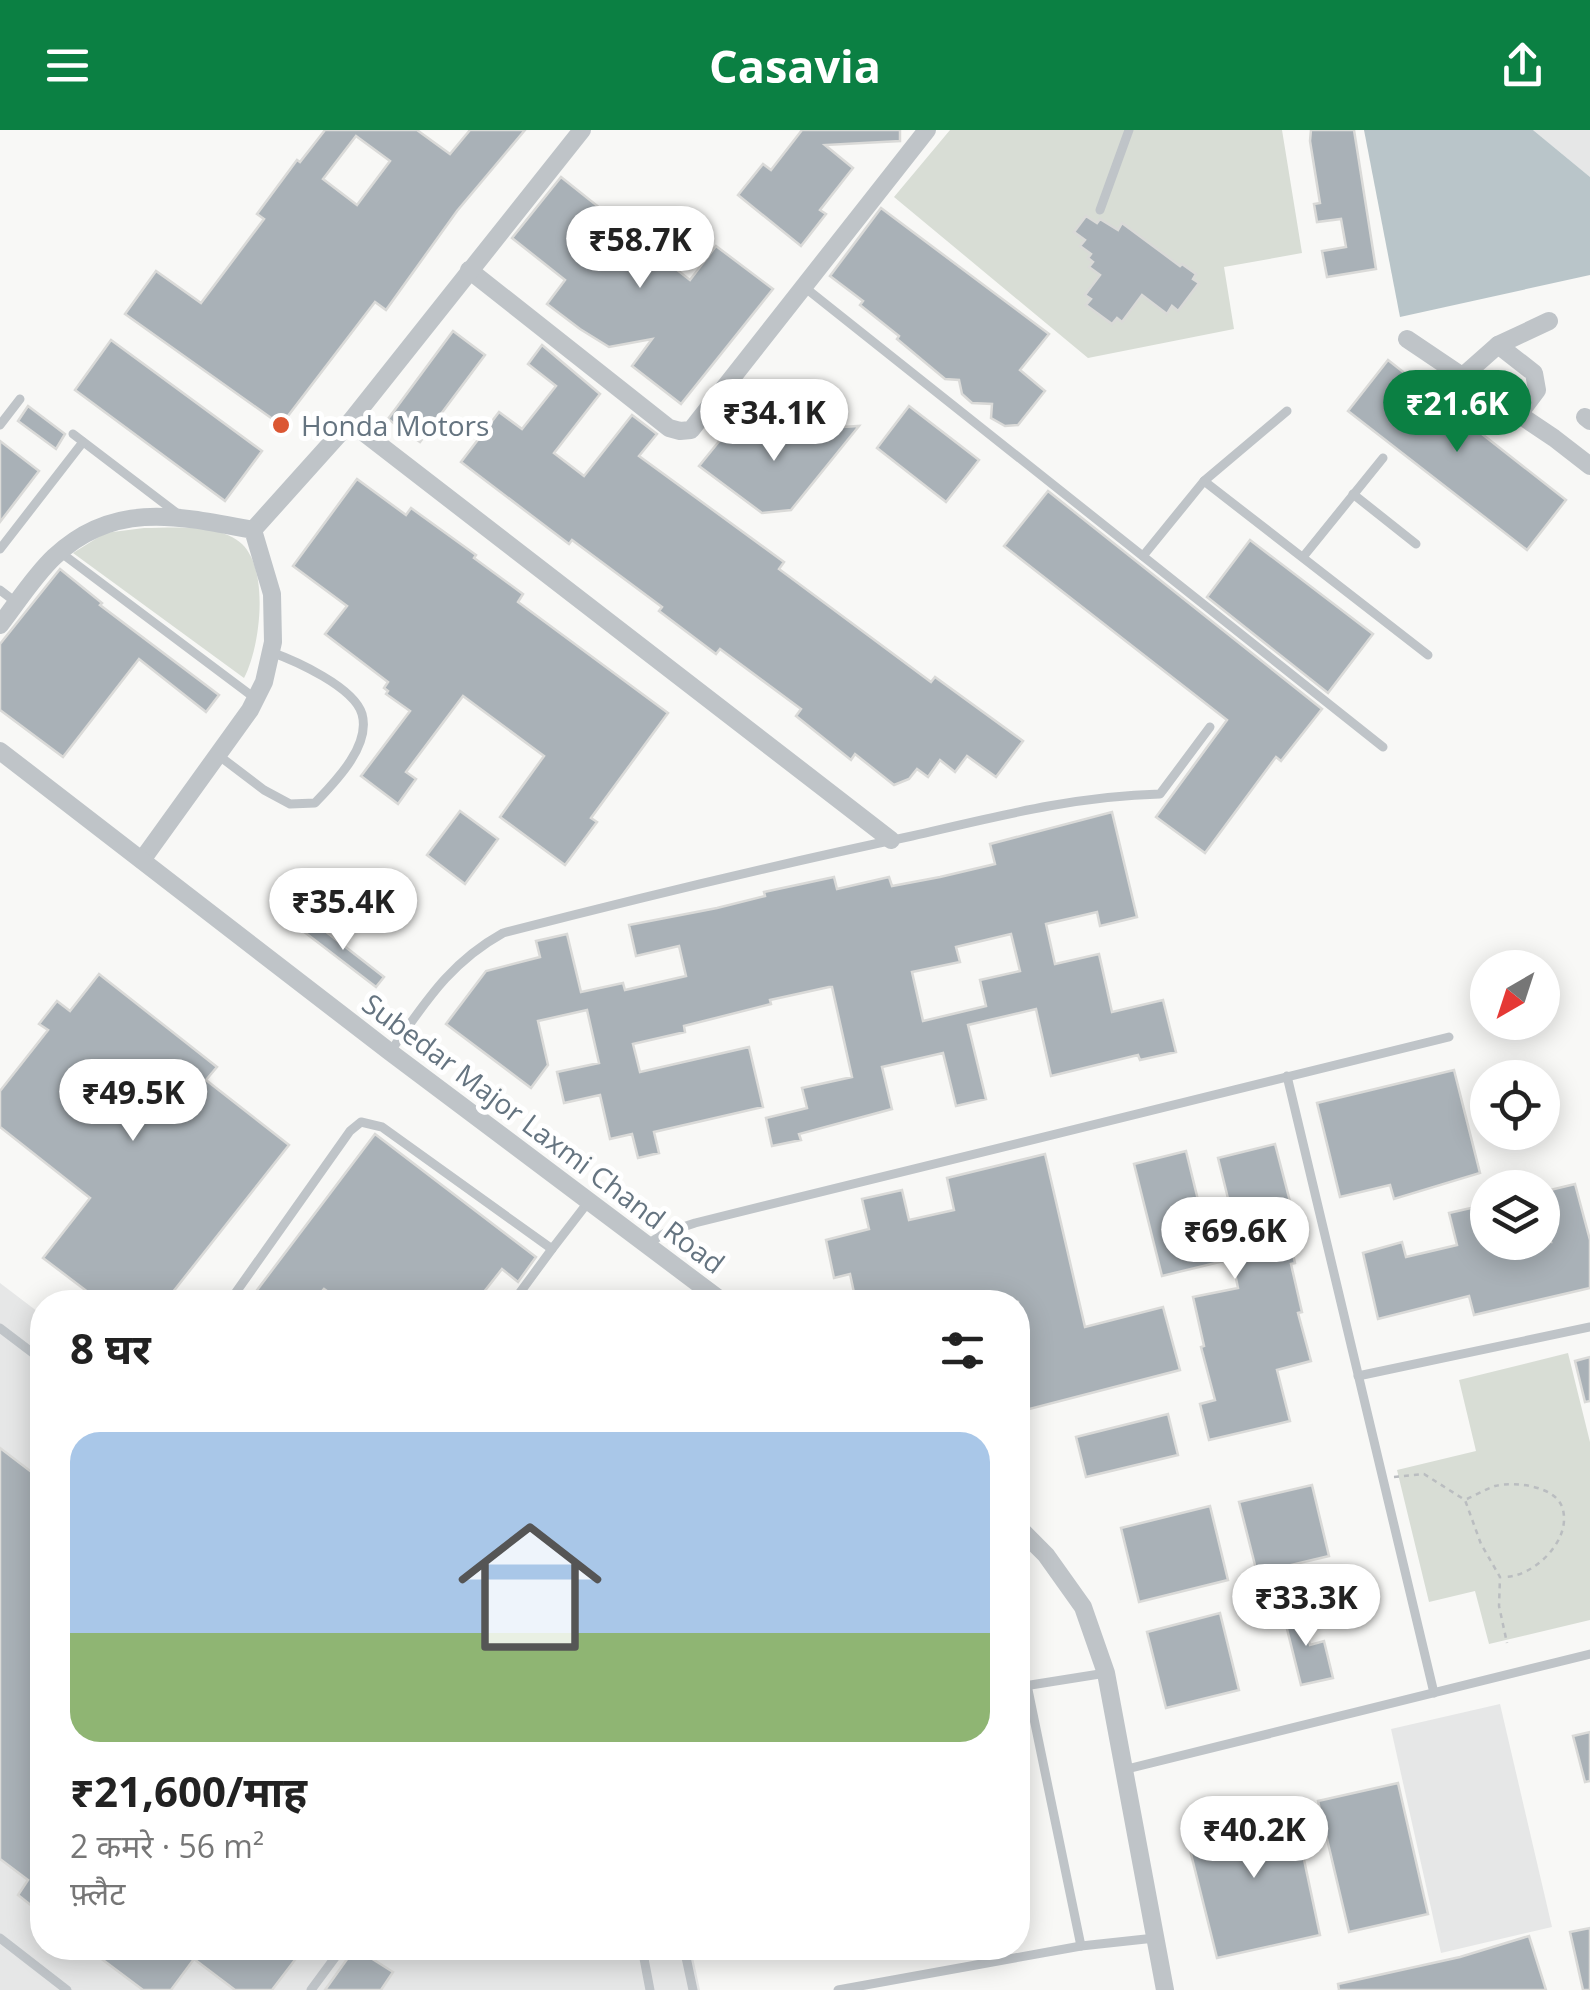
<!DOCTYPE html>
<html lang="hi">
<meta charset="utf-8">
<style>
:root{--surface:#fff;--page:#f6f6f6;--text:#222;--muted:#767676;--accent:#0b8043}
body{margin:0;font-family:"Open Sans","Noto Sans Devanagari",sans-serif;background:var(--page);color:var(--text);height:100vh;display:flex;flex-direction:column;font-size:38px;white-space:nowrap}
*{box-sizing:border-box;margin:0}
p{font-size:32px;color:var(--muted)}
.icon{flex:none;width:55px;height:55px;fill:none;stroke:currentColor;stroke-width:2;stroke-linecap:round;stroke-linejoin:round}
.map{position:relative;flex:1;overflow:hidden}
.sheet{position:absolute;left:30px;top:1160px;width:1000px;height:670px;display:flex;flex-direction:column;background:var(--surface);border-radius:40px;box-shadow:0 5px 25px #0003}
.sheet>*{flex:none}
.needle{width:65px;rotate:219deg}
.buttons{position:absolute;left:1470px;top:820px;display:grid;gap:20px}
.buttons a{display:grid;place-items:center;width:90px;height:90px;border-radius:50%;background:var(--surface);box-shadow:0 5px 25px #0003;font-size:50px}
.price{position:absolute;translate:-50% -85px;padding:0 22px;border-radius:35px;background:#fff;color:#222;font-size:32px;line-height:65px;filter:drop-shadow(0 2px 5px #0008)}
.price::after{content:'';position:absolute;left:50%;top:60px;width:30px;height:22px;margin-left:-15px;background:inherit;clip-path:polygon(0 0,100% 0,50% 100%)}
.price.selected{background:var(--accent);color:#fff}
ul{padding:0;list-style:none}
li{display:grid;align-content:center;gap:20px;height:530px;padding:0 40px}
li span{display:grid;place-items:center;height:310px;border-radius:30px;color:#555}
li>.icon{margin-inline-start:auto}
span .icon{width:180px;height:180px;fill:#fffc;stroke-width:1}
li b{font-size:42px}
h2{display:flex;justify-content:space-between;align-items:center;height:120px;padding:0 40px;font-size:42px}
header{display:flex;justify-content:space-between;align-items:center;height:130px;padding:0 40px;background:var(--accent);color:#fff;font-size:45px;font-weight:700}
.map>svg:first-child{display:block}
.built{fill:#e6e7e7}
.green{fill:#d8ddd5}
.water{fill:#b9c5c9}
.building{fill:#a9b1b7;stroke:#dadad8;stroke-width:2.5;fill-rule:evenodd}
.lines{fill:none;stroke-linecap:round;stroke-linejoin:round}
.path{stroke:#babdc0;stroke-width:2.5;stroke-dasharray:5 5;stroke-linecap:butt}
.service{stroke:#bfc4c8;stroke-width:9}
.minor{stroke:#bfc4c8;stroke-width:18}
.poi-dot{fill:#db5733;stroke:#fff;stroke-width:4}
.labels{text-anchor:middle;dominant-baseline:central;stroke-width:10;stroke-linejoin:round;paint-order:stroke}
.poi-label{font-size:28px;fill:#657480;stroke:#fff;text-anchor:start}
.street-label{font-size:28px;fill:#657480;stroke:#fff}
</style>
<header><svg class="icon" aria-label="menu" viewBox="0 0 24 24"><path d="M4 6h16M4 12h16M4 18h16"/></svg>Casavia<svg class="icon" aria-label="share" viewBox="0 0 24 24"><path d="M12 15V3M7 8l5-5 5 5M5 13v7h14v-7"/></svg></header>
<div class="map">
<svg width="1590" height="1860" viewBox="0 0 1590 1860">
<rect width="100%" height="100%" fill="#f8f8f6"/>
<g class="built">
<polygon points="1533,0 1590,0 1590,47"/>
<polygon points="0,1153 42,1185 42,1818 691,1818 700,1860 0,1860"/>
<polygon points="1500,1574 1552,1797 1441,1823 1391,1599"/>
</g>
<g class="green">
<polygon points="950,0 1282,0 1302,123 1224,137 1234,199 1088,228 894,67"/>
<path d="M144,398C173,398 220,393 242,414C270,441 260,518 244,548L73,423L105,403Z"/>
<polygon points="1568,1223 1590,1312 1590,1490 1489,1514 1475,1461 1429,1472 1397,1340 1476,1321 1459,1250"/>
</g>
<polygon class="water" points="1364,0 1533,0 1590,47 1590,145 1400,187"/>
<g class="building">
<path d="M325,0H417L450,24L470,0H525L457,81L386,180L375,172L281,295L125,184L156,141L201,173L264,89L257,84L297,30L300,32ZM356,6L390,31L357,75L323,49Z"/>
<polygon points="802,0 900,0 900,11 825,15 853,38 820,80 826,84 801,116 738,65 763,34 771,40"/>
<polygon points="1311,0 1354,0 1376,139 1327,147 1322,121 1346,117 1341,89 1317,92 1314,74 1320,73 1310,11"/>
<polygon points="561,47 605,82 601,86 646,119 648,117 690,150 716,116 773,159 681,274 632,236 652,209 609,217 580,199 547,174 565,150 512,108"/>
<polygon points="881,78 1049,204 1020,240 1045,261 1018,295 1005,296 991,288 992,274 972,273 962,264 959,250 945,249 897,209 899,206 860,175 863,171 830,146"/>
<polygon points="1086,86 1097,93 1100,89 1118,100 1122,93 1180,136 1182,134 1196,144 1193,149 1199,153 1178,181 1172,176 1167,184 1142,165 1122,192 1117,188 1112,194 1086,175 1091,169 1085,165 1100,145 1089,137 1093,132 1088,128 1091,124 1080,116 1085,110 1074,102"/>
<polygon points="453,201 485,225 420,312 388,289"/>
<polygon points="111,210 262,321 225,371 75,260"/>
<polygon points="542,215 600,264 554,323 584,346 632,285 657,304 639,326 784,432 779,439 931,552 935,547 1023,611 996,647 967,626 955,642 940,630 928,647 917,639 909,649 894,655 855,624 851,630 796,586 801,579 720,519 716,524 659,481 662,477 572,410 569,414 461,332 499,282 522,299 556,256 528,234"/>
<polygon points="1388,230 1566,370 1527,420 1348,281"/>
<polygon points="28,276 65,304 56,319 18,291"/>
<polygon points="909,276 979,330 946,372 877,318"/>
<polygon points="859,296 791,380 762,383 699,336 725,304"/>
<polygon points="0,311 39,341 0,392"/>
<polygon points="357,349 406,385 411,378 476,425 474,428 523,464 518,472 668,583 591,688 597,692 565,735 500,687 544,626 463,566 406,642 416,649 398,674 361,646 410,581 386,564 388,561 384,558 388,552 325,504 347,476 293,436"/>
<polygon points="1048,361 1322,579 1281,631 1276,627 1205,723 1156,687 1227,590 1004,416"/>
<polygon points="1250,410 1373,504 1328,563 1207,467"/>
<polygon points="60,439 102,473 100,475 219,565 206,582 139,529 63,627 0,580 0,514"/>
<polygon points="460,681 498,709 465,754 427,725"/>
<path d="M1112,682L1137,787L1100,796L1097,782L1046,794L1055,834L1099,824L1112,882L1163,870L1176,922L1140,930L1138,925L1051,946L1036,879L968,895L986,969L956,976L943,923L882,937L892,979L799,1004L801,1010L772,1016L766,988L807,978L802,958L852,947L832,857H829L770,870L771,874L684,896L685,902L633,914L640,942L749,917L763,977L654,1002L659,1023L638,1028L632,1004L610,1009L600,965L564,973L557,942L599,933L587,880L538,891L548,935L531,958L446,894L486,841L540,827L536,811L567,804L581,862L623,853L625,860L686,846L679,816L636,826L629,795L717,778L765,766L764,762L834,747L837,759L889,747L892,756L940,747L995,734L990,714ZM1011,804L1020,841L980,850L986,876L923,891L912,842L960,832L956,817Z"/>
<polygon points="311,790 384,847 376,857 303,801"/>
<polygon points="99,844 217,937 206,950 289,1015 165,1172 101,1172 43,1128 90,1068 0,997 0,961 48,900 39,894 57,871 70,881"/>
<polygon points="1454,940 1480,1043 1394,1069 1390,1055 1340,1067 1317,973"/>
<polygon points="375,1004 536,1127 518,1152 502,1139 476,1172 342,1172 324,1159 313,1172 248,1172"/>
<polygon points="1275,1014 1293,1083 1284,1085 1295,1133 1291,1134 1302,1182 1298,1183 1311,1231 1277,1240 1290,1291 1209,1310 1200,1274 1215,1270 1201,1217 1204,1216 1193,1167 1238,1158 1232,1129 1162,1146 1134,1034 1186,1021 1210,1119 1239,1113 1218,1028"/>
<polygon points="1045,1024 1085,1197 1163,1177 1180,1240 1018,1282 1018,1215 1021,1214 1018,1172 856,1172 850,1144 834,1148 826,1110 869,1099 862,1069 902,1060 909,1090 954,1080 947,1048"/>
<polygon points="1575,1054 1590,1110 1590,1158 1474,1185 1469,1166 1378,1189 1363,1123 1402,1112 1406,1127 1457,1115 1449,1083 1484,1075 1488,1112 1551,1112 1542,1078 1542,1062"/>
<polygon points="1590,1227 1590,1271 1585,1272 1575,1231"/>
<polygon points="1168,1284 1178,1325 1086,1347 1076,1307"/>
<polygon points="0,1318 42,1350 42,1784 18,1765 28,1750 0,1729"/>
<polygon points="1312,1355 1329,1426 1257,1443 1239,1372"/>
<polygon points="1210,1376 1228,1450 1139,1472 1121,1398"/>
<polygon points="1300,1475 1310,1515 1324,1511 1333,1548 1301,1555 1282,1479"/>
<polygon points="1220,1483 1239,1560 1166,1578 1147,1502"/>
<polygon points="1590,1602 1590,1651 1585,1652 1573,1606"/>
<polygon points="1398,1653 1428,1784 1349,1802 1318,1671"/>
<polygon points="1292,1673 1320,1805 1217,1828 1185,1700"/>
<polygon points="1590,1798 1590,1860 1583,1860 1570,1802"/>
<polygon points="1529,1806 1546,1860 1339,1860 1338,1854 1460,1827"/>
<polygon points="87,1818 304,1818 272,1860 235,1860 194,1829 171,1860 143,1860"/>
<polygon points="355,1818 393,1842 381,1860 325,1860"/>
</g>
<g class="lines">
<g class="path">
<polyline points="1394,1347 1424,1344 1465,1370 1481,1414 1500,1447 1499,1476 1507,1513"/>
<path d="M1467,1369C1476,1365 1486,1359 1495,1356C1515,1351 1558,1356 1563,1380C1571,1412 1532,1448 1503,1447"/>
</g>
<g class="service">
<polyline points="1100,80 1129,0"/>
<polyline points="803,156 1383,617"/>
<polyline points="0,295 20,269"/>
<polyline points="73,304 178,384"/>
<polyline points="1204,351 1287,281"/>
<polyline points="1353,364 1416,414"/>
<polyline points="0,419 83,312"/>
<polyline points="60,422 256,569"/>
<polyline points="1143,426 1204,351 1428,525"/>
<polyline points="1303,427 1383,328"/>
<polyline points="0,460 17,473"/>
<path d="M218,625L264,660L290,674L315,673C335,652 371,616 362,584C354,557 296,531 271,522"/>
<path d="M390,922C425,873 449,833 503,803C638,768 775,735 912,706C995,687 1074,666 1160,664L1210,597"/>
<polyline points="1287,946 1434,1563"/>
<polyline points="646,1115 665,1103 695,1093 1449,907"/>
<polyline points="229,1172 350,1001 361,992 382,997 552,1119 589,1071"/>
<polyline points="513,1172 552,1119"/>
<polyline points="0,1198 42,1230"/>
<polyline points="1358,1246 1590,1197"/>
<polyline points="1027,1555 1081,1816"/>
<polyline points="1018,1557 1106,1543"/>
<polyline points="1123,1640 1590,1524"/>
<polyline points="0,1808 67,1860"/>
<polyline points="642,1818 650,1860"/>
<polyline points="684,1818 693,1860"/>
<polyline points="311,1860 342,1818"/>
<polyline points="838,1860 1081,1816 1155,1808"/>
</g>
<g class="minor">
<polyline points="469,140 669,298 680,301 691,300 927,0"/>
<polyline points="1407,209 1554,308 1590,336"/>
<polyline points="1498,215 1534,243 1537,260 1519,284"/>
<polyline points="1463,246 1498,215 1549,191"/>
<polyline points="1585,287 1590,291"/>
<polyline points="350,292 891,710"/>
<polyline points="253,400 350,292 582,0"/>
<path d="M0,495C17,473 34,446 54,427C114,370 180,386 253,400L272,464L273,512L264,552L250,580L142,730"/>
<polyline points="0,621 390,922 723,1172"/>
<polyline points="1018,1397 1046,1425 1083,1477 1106,1543 1165,1860"/>
</g>
</g>
<circle class="poi-dot" cx="281" cy="295" r="10"/>
<g class="labels">
<g class="poi-label">
<text x="301" y="295">Honda Motors</text>
</g>
<g class="street-label">
<text transform="translate(544 1003) rotate(37)">Subedar Major Laxmi Chand Road</text>
</g>
</g>
</svg>
<div class="buttons">
<a><svg class="needle" viewBox="-14 -14 28 28"><path d="M0-13l5 13h-10z" fill="#e53935"/><path d="M0 13l5-13h-10z" fill="#767676"/></svg></a>
<a><svg class="icon" aria-label="locate" viewBox="0 0 24 24"><circle cx="12" cy="12" r="6"/><path d="M12 2v4M12 18v4M2 12h4M18 12h4"/></svg></a>
<a><svg class="icon" aria-label="layers" viewBox="0 0 24 24"><path d="M12 4l9 5-9 5-9-5zM3 14l9 5 9-5"/></svg></a>
</div>
<b class="price" style="left:640px;top:161px">₹58.7K</b>
<b class="price selected" style="left:1457px;top:325px">₹21.6K</b>
<b class="price" style="left:774px;top:334px">₹34.1K</b>
<b class="price" style="left:343px;top:823px">₹35.4K</b>
<b class="price" style="left:133px;top:1014px">₹49.5K</b>
<b class="price" style="left:1235px;top:1152px">₹69.6K</b>
<b class="price" style="left:1306px;top:1519px">₹33.3K</b>
<b class="price" style="left:1254px;top:1751px">₹40.2K</b>
<section class="sheet">
<h2>8 घर<svg class="icon" aria-label="filters" viewBox="0 0 24 24"><path d="M4 7h16M4 17h16"/><circle cx="9" cy="7" r="2"/><circle cx="15" cy="17" r="2"/></svg></h2>
<ul>
<li><span style="background:linear-gradient(#a9c7e8 65%,#8fb573 0)"><svg class="icon" aria-label="home" viewBox="0 0 24 24"><path d="M3 11l9-7 9 7M6 9v11h12V9"/></svg></span><div><b>₹21,600/माह</b><p>2 कमरे · 56 m²</p><p>फ़्लैट</p></div></li>
</ul>
</section>
</div>
